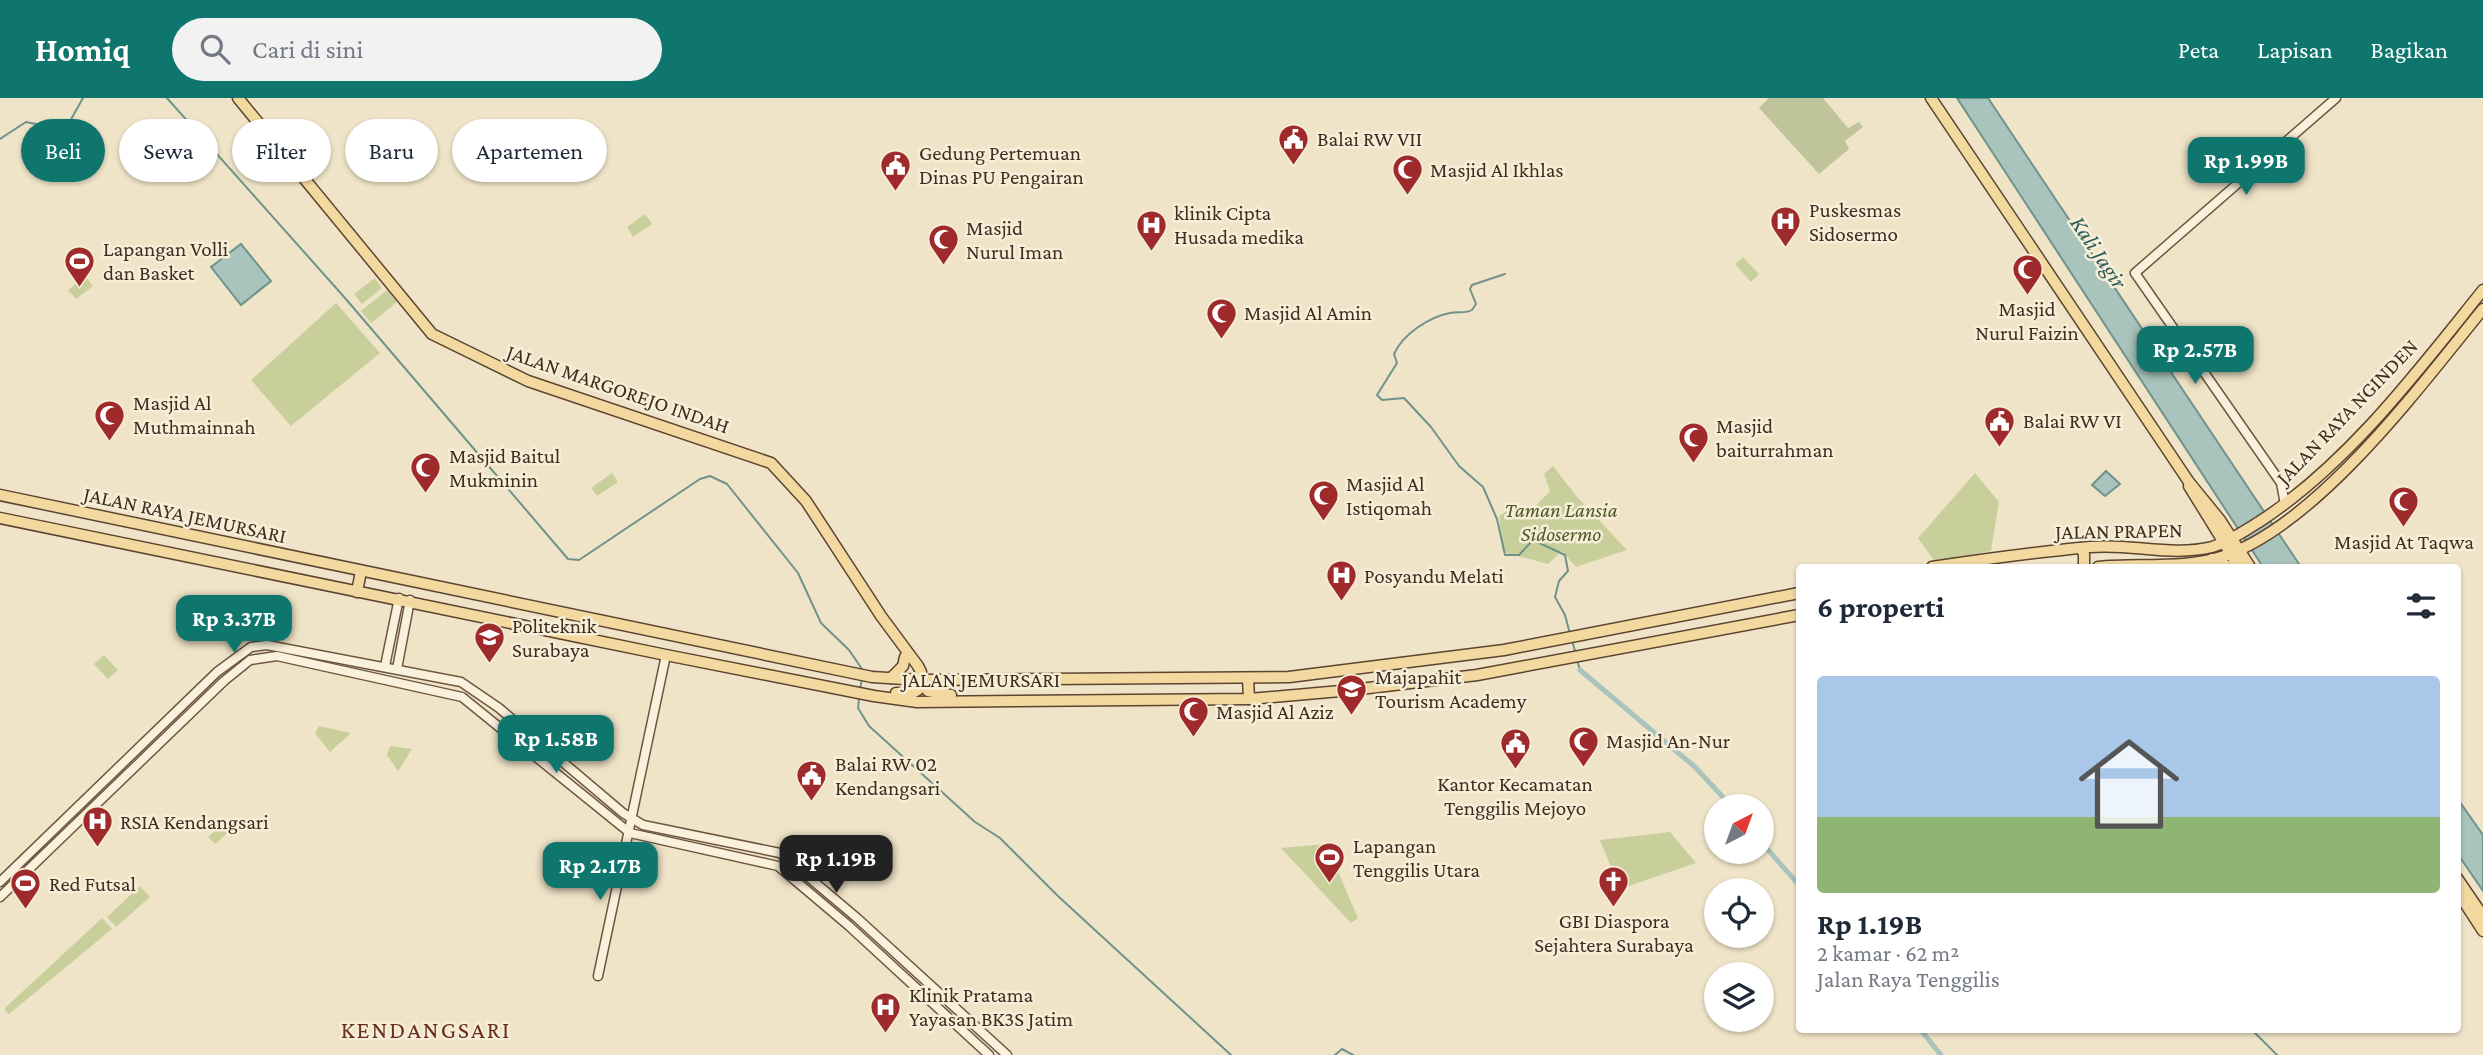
<!DOCTYPE html>
<html lang="id">
<meta charset="utf-8">
<style>
:root{--surface:#fff;--page:#f2f2f3;--text:#1f2937;--muted:#747a83;--accent:#0f766e}
body{margin:0;font-family:"Crimson Pro",serif;background:var(--page);color:var(--text);height:100vh;display:flex;flex-direction:column;font-size:26px;white-space:nowrap}
*{box-sizing:border-box;margin:0}
p{font-size:23px;color:var(--muted)}
.icon{flex:none;width:38px;height:38px;fill:none;stroke:currentColor;stroke-width:2;stroke-linecap:round;stroke-linejoin:round}
.map{position:relative;flex:1;overflow:hidden}
.panel{position:absolute;left:1796px;top:466px;width:665px;height:469px;display:flex;flex-direction:column;background:var(--surface);border-radius:7px;box-shadow:0 2px 5px #0004}
.panel>*{flex:none}
.guide{position:absolute;left:21px;top:21px;width:665px;height:63px;display:flex;gap:14px}
.needle{width:46px;rotate:41deg}
.controls{position:absolute;left:1704px;top:696px;display:grid;gap:14px}
.controls a{display:grid;place-items:center;width:70px;height:70px;border-radius:50%;background:var(--surface);box-shadow:0 2px 5px #0004;font-size:35px}
.price{position:absolute;translate:-50% -60px;padding:0 16px;border-radius:14px;background:var(--accent);color:#fff;font-size:23px;line-height:46px;filter:drop-shadow(0 2px 4px #0008)}
.price::after{content:'';position:absolute;left:50%;top:42px;width:21px;height:16px;margin-left:-10px;background:inherit;clip-path:polygon(0 0,100% 0,50% 100%)}
.price.selected{background:#222;color:#fff}
ul{padding:0;list-style:none}
li{display:grid;align-content:center;gap:14px;height:371px;padding:0 21px}
li span{display:grid;place-items:center;height:217px;border-radius:7px;color:#555}
li>.icon{margin-inline-start:auto}
span .icon{width:126px;height:126px;fill:#fffc;stroke-width:1}
li b{font-size:30px}
h2{display:flex;justify-content:space-between;align-items:center;height:84px;padding:0 21px;font-size:30px}
.tag{padding:0 24px;border-radius:32px;background:var(--surface);box-shadow:0 2px 5px #0004;font-size:24px;line-height:63px}
.tag.selected{background:var(--accent);color:#fff}
header{display:flex;align-items:center;gap:42px;box-sizing:border-box;height:98px;padding:0 35px;background:var(--accent);color:#fff}
header strong{font-size:33px}
nav{display:flex;gap:38px;margin-inline-start:auto;font-size:24px}
.search{width:490px;height:63px;background:var(--page);display:flex;align-items:center;gap:18px;box-sizing:border-box;padding:0 24px;border-radius:38px;color:var(--muted);font-size:26px}
.map>svg:first-child{display:block}
.green{fill:#c9cf9b}
.cemetery{fill:#bfc49a}
.water{fill:#a9c4bc;stroke:#6f938a;stroke-width:2}
.lines{fill:none;stroke-linecap:round;stroke-linejoin:round}
.stream{stroke:#6f938a;stroke-width:2}
.canal{stroke:#a9c4bc;stroke-width:5}
.secondary-casing{stroke:#6f573f;stroke-width:11}
.primary-casing{stroke:#5b4430;stroke-width:13}
.secondary{stroke:#faf1dc;stroke-width:8}
.primary{stroke:#f3d9a0;stroke-width:10}
.labels{text-anchor:middle;dominant-baseline:central;stroke-width:5;stroke-linejoin:round;paint-order:stroke}
.poi-label{font-size:21px;fill:#3d2e20;stroke:#f7eed8;text-anchor:start}
.street-label{font-size:21px;fill:#3d2e20;stroke:#f7eed8}
.park-label{font-size:21px;font-style:italic;fill:#4d5a26;stroke:#f7eed8}
.water-label{font-size:23px;font-style:italic;fill:#2f5d5a;stroke:#f7eed8}
.quarter-label{font-size:24px;letter-spacing:2px;fill:#6b2e1e;stroke:#f7eed8}
</style>
<header>
<strong>Homiq</strong>
<div class="search"><svg class="icon" aria-label="search" viewBox="0 0 24 24"><circle cx="10" cy="10" r="6"/><path d="M15 15l6 6"/></svg>Cari di sini</div>
<nav><a>Peta</a><a>Lapisan</a><a>Bagikan</a></nav>
</header>
<div class="map">
<svg width="2483" height="957" viewBox="0 0 2483 957">
<rect width="100%" height="100%" fill="#f0e4c8"/>
<g class="green">
<polygon points="645,116 652,126 633,139 627,129"/>
<polygon points="1743,159 1759,176 1751,184 1735,166"/>
<polygon points="85,178 93,188 76,201 68,192"/>
<polygon points="375,180 382,190 362,206 354,196"/>
<polygon points="387,192 397,204 371,225 361,213"/>
<polygon points="336,205 380,255 291,328 251,282"/>
<polygon points="1553,368 1577,399 1627,452 1576,469 1562,453 1548,466 1503,454 1499,418 1514,408 1527,417 1550,393 1544,376"/>
<polygon points="612,375 618,384 597,398 591,390"/>
<polygon points="1975,375 1999,404 1991,453 1935,464 1918,440"/>
<polygon points="104,557 118,572 108,581 94,566"/>
<polygon points="319,628 351,635 330,654 315,635"/>
<polygon points="390,648 412,651 398,673 387,657"/>
<polygon points="225,725 231,732 215,746 208,739"/>
<polygon points="1670,734 1696,765 1620,791 1600,742"/>
<polygon points="1326,746 1358,820 1351,825 1281,750"/>
<polygon points="140,788 150,799 116,829 107,819"/>
<polygon points="102,820 112,831 9,916 6,914 5,910"/>
</g>
<polygon class="cemetery" points="1769,0 1823,0 1848,30 1859,24 1863,29 1845,43 1849,51 1819,76 1759,10"/>
<g class="water">
<polygon points="1957,0 1988,0 2301,469 2263,469"/>
<polygon points="241,146 271,183 241,207 211,169"/>
<polygon points="2106,373 2120,386 2105,398 2092,387"/>
<polygon points="2457,700 2483,737 2483,793 2457,755"/>
</g>
<g class="lines">
<g class="stream">
<polyline points="167,0 345,200 568,461 579,462 700,381 710,378 727,386 798,475 821,525 849,552 862,571"/>
<polyline points="0,41 26,24 65,32 83,0"/>
<path d="M1505,176L1472,187L1470,191L1476,206L1472,212C1465,216 1458,213 1450,215C1429,219 1403,236 1394,256L1397,265L1377,297L1382,302L1404,300L1431,329L1459,368L1483,389L1497,421L1505,457H1519L1533,442L1565,457L1568,473L1559,483L1555,499L1565,517L1570,536"/>
<polyline points="1572,542 1575,553"/>
<polyline points="1577,562 1580,572"/>
<polyline points="860,592 862,580"/>
<polyline points="859,601 858,610 869,628 975,724 1000,740 1059,799 1231,957"/>
<polyline points="2251,931 2277,957"/>
<polyline points="1335,957 1342,951 1353,957"/>
</g>
<g class="canal">
<polyline points="1580,572 1695,669 1732,709"/>
<polyline points="1762,745 1799,787"/>
<polyline points="1920,931 1941,957"/>
</g>
<defs>
<g id="secondary">
<polyline points="2285,406 2281,385 2135,175 2336,0"/>
<polyline points="385,568 399,500"/>
<polyline points="397,571 410,502"/>
<polyline points="0,784 217,574 251,549 267,547 461,584 499,610 623,715 643,727 780,755 857,820 1007,957"/>
<polyline points="0,799 224,583 250,562 277,558 462,599 630,735 778,768 849,828 989,957"/>
<polyline points="598,878 666,557"/>
</g>
<g id="primary">
<polyline points="238,0 432,236 528,283 771,365 806,403 881,518 918,568 921,574 918,592 911,596 896,595"/>
<polyline points="1931,0 2189,384 2220,422 2250,469"/>
<polyline points="2189,388 2239,469"/>
<polyline points="0,397 872,579 920,582 1289,579 1504,552 1799,495"/>
<polyline points="0,420 666,557 874,598 917,604 1249,601 1352,592 1477,577 1799,517"/>
<polyline points="2081,450 2084,456 2084,469"/>
<polyline points="2212,461 2230,469"/>
<path d="M1932,469C1985,461 2037,454 2090,449C2131,445 2171,459 2212,449C2229,444 2244,433 2259,424C2348,366 2417,274 2483,192"/>
<path d="M2098,469C2135,465 2186,471 2221,459C2317,428 2420,288 2483,211"/>
<polyline points="357,494 361,473"/>
<polyline points="891,580 903,568 905,559"/>
<polyline points="1248,580 1249,601"/>
<polyline points="920,582 928,593 951,597"/>
<polyline points="2457,780 2483,818"/>
<polyline points="2457,793 2483,833"/>
</g>
</defs>
<use href="#secondary" class="secondary-casing"/>
<use href="#primary" class="primary-casing"/>
<use href="#secondary" class="secondary"/>
<use href="#primary" class="primary"/>
</g>
<defs>
<symbol id="civic-pin" viewBox="-11 -11 22 30"><path d="M0 17L-7.5 6A9.5 9.5 0 1 1 7.5 6Z" fill="#9e2a2b" stroke="#f7eed8"/><path d="M-.6-6.5H3V-4.5H.6V-3L4-1V1h2V6H-6V1h2V-1L-.6-3ZM-1.2 2.5V6h2.4V2.5Z" fill="#fff"/></symbol>
<symbol id="mosque-pin" viewBox="-11 -11 22 30"><path d="M0 17L-7.5 6A9.5 9.5 0 1 1 7.5 6Z" fill="#9e2a2b" stroke="#f7eed8"/><path d="M3.5-4.9A6 6 0 1 0 3.5 4.9A5 5 0 1 1 3.5-4.9Z" fill="#fff"/></symbol>
<symbol id="hospital-pin" viewBox="-11 -11 22 30"><path d="M0 17L-7.5 6A9.5 9.5 0 1 1 7.5 6Z" fill="#9e2a2b" stroke="#f7eed8"/><path d="M-5-5h3v3.5h4V-5h3V5h-3V1.5h-4V5h-3Z" fill="#fff"/></symbol>
<symbol id="stadium-pin" viewBox="-11 -11 22 30"><path d="M0 17L-7.5 6A9.5 9.5 0 1 1 7.5 6Z" fill="#9e2a2b" stroke="#f7eed8"/><path d="M0-5a6.5 5 0 1 0 0 10a6.5 5 0 1 0 0-10ZM-3.5-1.8h7v3.6h-7Z" fill="#fff"/></symbol>
<symbol id="university-pin" viewBox="-11 -11 22 30"><path d="M0 17L-7.5 6A9.5 9.5 0 1 1 7.5 6Z" fill="#9e2a2b" stroke="#f7eed8"/><path d="M0-5L7-2L0 1L-7-2ZM-4 1L0 2.5L4 1V4Q0 6-4 4Z" fill="#fff"/></symbol>
<symbol id="church-pin" viewBox="-11 -11 22 30"><path d="M0 17L-7.5 6A9.5 9.5 0 1 1 7.5 6Z" fill="#9e2a2b" stroke="#f7eed8"/><path d="M-1.2-6h2.4v3.5h3.3v2.4h-3.3V6h-2.4V-.1h-3.3v-2.4h3.3Z" fill="#fff"/></symbol>
</defs>
<g fill-rule="evenodd">
<use href="#civic-pin" x="1276" y="24" width="35" height="47"/>
<use href="#civic-pin" x="878" y="50" width="35" height="47"/>
<use href="#mosque-pin" x="1390" y="54" width="35" height="47"/>
<use href="#hospital-pin" x="1768" y="106" width="35" height="47"/>
<use href="#hospital-pin" x="1134" y="110" width="35" height="47"/>
<use href="#mosque-pin" x="926" y="124" width="35" height="47"/>
<use href="#stadium-pin" x="62" y="146" width="35" height="47"/>
<use href="#mosque-pin" x="2010" y="154" width="35" height="47"/>
<use href="#mosque-pin" x="1204" y="198" width="35" height="47"/>
<use href="#mosque-pin" x="92" y="300" width="35" height="47"/>
<use href="#civic-pin" x="1982" y="306" width="35" height="47"/>
<use href="#mosque-pin" x="1676" y="322" width="35" height="47"/>
<use href="#mosque-pin" x="408" y="352" width="35" height="47"/>
<use href="#mosque-pin" x="1306" y="380" width="35" height="47"/>
<use href="#mosque-pin" x="2386" y="386" width="35" height="47"/>
<use href="#hospital-pin" x="1324" y="460" width="35" height="47"/>
<use href="#university-pin" x="472" y="522" width="35" height="47"/>
<use href="#university-pin" x="1334" y="574" width="35" height="47"/>
<use href="#mosque-pin" x="1176" y="596" width="35" height="47"/>
<use href="#mosque-pin" x="1566" y="626" width="35" height="47"/>
<use href="#civic-pin" x="1498" y="628" width="35" height="47"/>
<use href="#civic-pin" x="794" y="660" width="35" height="47"/>
<use href="#hospital-pin" x="80" y="706" width="35" height="47"/>
<use href="#stadium-pin" x="1312" y="742" width="35" height="47"/>
<use href="#church-pin" x="1596" y="766" width="35" height="47"/>
<use href="#stadium-pin" x="8" y="768" width="35" height="47"/>
<use href="#hospital-pin" x="868" y="892" width="35" height="47"/>
</g>
<g class="labels">
<g class="poi-label">
<text x="1317" y="41">Balai RW VII</text>
<text x="919" y="55">Gedung Pertemuan<tspan x="919" dy="24">Dinas PU Pengairan</tspan></text>
<text x="1430" y="72">Masjid Al Ikhlas</text>
<text x="1809" y="112">Puskesmas<tspan x="1809" dy="24">Sidosermo</tspan></text>
<text x="1174" y="115">klinik Cipta<tspan x="1174" dy="24">Husada medika</tspan></text>
<text x="966" y="130">Masjid<tspan x="966" dy="24">Nurul Iman</tspan></text>
<text x="103" y="151">Lapangan Volli<tspan x="103" dy="24">dan Basket</tspan></text>
<text x="2027" y="211" text-anchor="middle">Masjid<tspan x="2027" dy="24">Nurul Faizin</tspan></text>
<text x="1244" y="215">Masjid Al Amin</text>
<text x="133" y="305">Masjid Al<tspan x="133" dy="24">Muthmainnah</tspan></text>
<text x="2023" y="323">Balai RW VI</text>
<text x="1716" y="328">Masjid<tspan x="1716" dy="24">baiturrahman</tspan></text>
<text x="449" y="358">Masjid Baitul<tspan x="449" dy="24">Mukminin</tspan></text>
<text x="1346" y="386">Masjid Al<tspan x="1346" dy="24">Istiqomah</tspan></text>
<text x="2404" y="444" text-anchor="middle">Masjid At Taqwa</text>
<text x="1364" y="478">Posyandu Melati</text>
<text x="512" y="528">Politeknik<tspan x="512" dy="24">Surabaya</tspan></text>
<text x="1375" y="579">Majapahit<tspan x="1375" dy="24">Tourism Academy</tspan></text>
<text x="1216" y="614">Masjid Al Aziz</text>
<text x="1606" y="643">Masjid An-Nur</text>
<text x="835" y="666">Balai RW 02<tspan x="835" dy="24">Kendangsari</tspan></text>
<text x="1515" y="686" text-anchor="middle">Kantor Kecamatan<tspan x="1515" dy="24">Tenggilis Mejoyo</tspan></text>
<text x="120" y="724">RSIA Kendangsari</text>
<text x="1353" y="748">Lapangan<tspan x="1353" dy="24">Tenggilis Utara</tspan></text>
<text x="49" y="786">Red Futsal</text>
<text x="1614" y="823" text-anchor="middle">GBI Diaspora<tspan x="1614" dy="24">Sejahtera Surabaya</tspan></text>
<text x="909" y="897">Klinik Pratama<tspan x="909" dy="24">Yayasan BK3S Jatim</tspan></text>
</g>
<g class="street-label">
<text transform="translate(618 291) rotate(19)">JALAN MARGOREJO INDAH</text>
<text transform="translate(2347 314) rotate(-46)">JALAN RAYA NGINDEN</text>
<text transform="translate(185 417) rotate(12)">JALAN RAYA JEMURSARI</text>
<text transform="translate(2119 433) rotate(-1)">JALAN PRAPEN</text>
<text x="981" y="582">JALAN JEMURSARI</text>
</g>
<g class="park-label">
<text x="1561" y="412">Taman Lansia<tspan x="1561" dy="24">Sidosermo</tspan></text>
</g>
<g class="water-label">
<text transform="translate(2099 154) rotate(56)">Kali Jagir</text>
</g>
<g class="quarter-label">
<text x="426" y="931">KENDANGSARI</text>
</g>
</g>
</svg>
<div class="controls">
<a><svg class="needle" viewBox="-14 -14 28 28"><path d="M0-13l5 13h-10z" fill="#e53935"/><path d="M0 13l5-13h-10z" fill="#747a83"/></svg></a>
<a><svg class="icon" aria-label="locate" viewBox="0 0 24 24"><circle cx="12" cy="12" r="6"/><path d="M12 2v4M12 18v4M2 12h4M18 12h4"/></svg></a>
<a><svg class="icon" aria-label="layers" viewBox="0 0 24 24"><path d="M12 4l9 5-9 5-9-5zM3 14l9 5 9-5"/></svg></a>
</div>
<b class="price" style="left:2246px;top:99px">Rp 1.99B</b>
<b class="price" style="left:2195px;top:288px">Rp 2.57B</b>
<b class="price" style="left:234px;top:557px">Rp 3.37B</b>
<b class="price" style="left:556px;top:677px">Rp 1.58B</b>
<b class="price selected" style="left:836px;top:797px">Rp 1.19B</b>
<b class="price" style="left:600px;top:804px">Rp 2.17B</b>
<div class="guide">
<a class="tag selected">Beli</a>
<a class="tag">Sewa</a>
<a class="tag">Filter</a>
<a class="tag">Baru</a>
<a class="tag">Apartemen</a>
</div>
<section class="panel">
<h2>6 properti<svg class="icon" aria-label="filters" viewBox="0 0 24 24"><path d="M4 7h16M4 17h16"/><circle cx="9" cy="7" r="2"/><circle cx="15" cy="17" r="2"/></svg></h2>
<ul>
<li><span style="background:linear-gradient(#a9c7e8 65%,#8fb573 0)"><svg class="icon" aria-label="home" viewBox="0 0 24 24"><path d="M3 11l9-7 9 7M6 9v11h12V9"/></svg></span><div><b>Rp 1.19B</b><p>2 kamar · 62 m²</p><p>Jalan Raya Tenggilis</p></div></li>
</ul>
</section>
</div>
